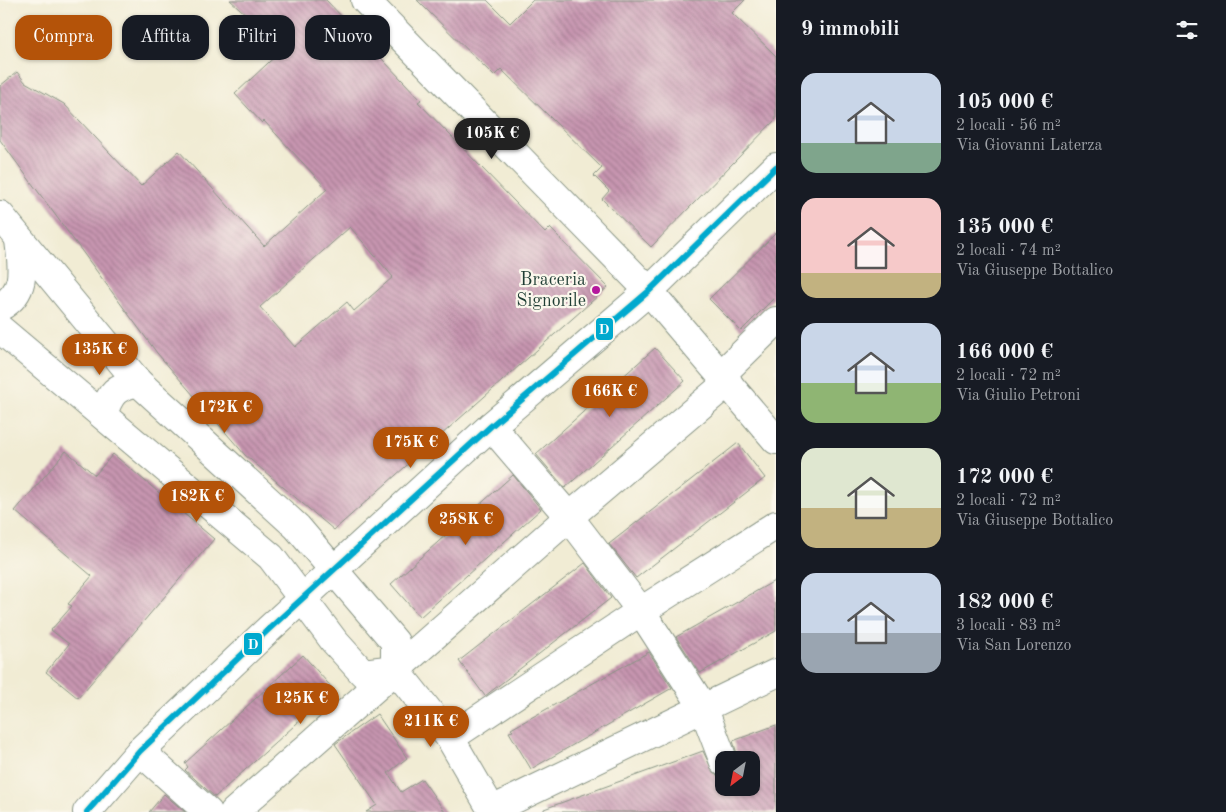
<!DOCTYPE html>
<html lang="it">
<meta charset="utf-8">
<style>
:root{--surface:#171b24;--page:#20242c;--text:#f1f3f6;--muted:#9ea1a6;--accent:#b45309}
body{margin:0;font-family:"Old Standard TT",serif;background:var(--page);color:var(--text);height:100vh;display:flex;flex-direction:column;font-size:19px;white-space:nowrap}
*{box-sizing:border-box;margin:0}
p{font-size:16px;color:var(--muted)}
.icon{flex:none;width:28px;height:28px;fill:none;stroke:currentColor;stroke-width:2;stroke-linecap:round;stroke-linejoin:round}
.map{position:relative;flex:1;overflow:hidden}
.panel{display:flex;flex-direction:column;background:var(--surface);width:450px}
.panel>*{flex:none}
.banner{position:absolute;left:15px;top:15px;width:475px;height:45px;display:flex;gap:10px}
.needle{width:32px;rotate:212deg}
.tools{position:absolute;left:715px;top:751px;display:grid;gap:10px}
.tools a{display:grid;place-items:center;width:45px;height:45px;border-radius:10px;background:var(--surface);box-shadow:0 1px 4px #0004;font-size:25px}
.price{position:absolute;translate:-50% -42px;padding:0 11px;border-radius:18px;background:var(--accent);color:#fff;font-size:16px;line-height:32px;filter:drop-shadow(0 1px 2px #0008)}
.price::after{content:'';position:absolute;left:50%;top:30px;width:15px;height:11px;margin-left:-8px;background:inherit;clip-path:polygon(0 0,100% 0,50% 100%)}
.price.current{background:#222;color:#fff}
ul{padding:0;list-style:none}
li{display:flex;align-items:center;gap:15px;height:125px;padding:0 25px}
li span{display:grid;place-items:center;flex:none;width:140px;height:100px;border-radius:15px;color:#555}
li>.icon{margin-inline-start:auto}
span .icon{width:60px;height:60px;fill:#fffc;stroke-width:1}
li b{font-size:21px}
h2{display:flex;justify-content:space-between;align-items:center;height:60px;padding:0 25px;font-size:21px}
.chip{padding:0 18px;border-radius:15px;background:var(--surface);box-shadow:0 1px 4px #0004;font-size:18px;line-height:45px}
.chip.current{background:var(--accent);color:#fff}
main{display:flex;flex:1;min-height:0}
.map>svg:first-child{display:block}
.building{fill:url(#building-back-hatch);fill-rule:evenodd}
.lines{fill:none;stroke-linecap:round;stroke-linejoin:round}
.minor-casing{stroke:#889484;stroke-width:30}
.tertiary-casing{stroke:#889484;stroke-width:30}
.secondary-casing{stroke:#889484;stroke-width:30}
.minor{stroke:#fff;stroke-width:28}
.tertiary{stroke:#fff;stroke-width:28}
.secondary{stroke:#fff;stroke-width:28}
.bus-1-casing{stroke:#fbf7ec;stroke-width:10}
.bus-1{stroke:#00a9ce;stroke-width:6}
.poi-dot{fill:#b5179e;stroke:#fbf7ec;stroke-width:2}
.labels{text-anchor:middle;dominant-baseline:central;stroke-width:4.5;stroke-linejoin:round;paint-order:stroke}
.poi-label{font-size:18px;fill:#1f3d34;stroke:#fbf7ec;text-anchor:end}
.line-badge{stroke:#fbf7ec;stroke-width:2}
.badge-label{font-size:14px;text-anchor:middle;font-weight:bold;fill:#fff}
</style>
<main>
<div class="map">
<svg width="776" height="812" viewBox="0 0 776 812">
<defs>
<pattern id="building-back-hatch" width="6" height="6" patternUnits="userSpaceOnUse" patternTransform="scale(1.25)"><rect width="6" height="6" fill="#c795b0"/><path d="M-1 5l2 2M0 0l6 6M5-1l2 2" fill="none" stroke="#a17b90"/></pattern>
</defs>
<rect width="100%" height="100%" fill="#fbf7ec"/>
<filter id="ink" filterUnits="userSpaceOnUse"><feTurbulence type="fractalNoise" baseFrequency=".02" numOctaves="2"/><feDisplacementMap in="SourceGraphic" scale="10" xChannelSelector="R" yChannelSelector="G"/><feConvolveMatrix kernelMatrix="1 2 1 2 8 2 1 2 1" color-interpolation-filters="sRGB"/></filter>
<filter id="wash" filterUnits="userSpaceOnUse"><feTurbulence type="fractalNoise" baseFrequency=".0096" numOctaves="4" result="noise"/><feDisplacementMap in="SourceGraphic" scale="20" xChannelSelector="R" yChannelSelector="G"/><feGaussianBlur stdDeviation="1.12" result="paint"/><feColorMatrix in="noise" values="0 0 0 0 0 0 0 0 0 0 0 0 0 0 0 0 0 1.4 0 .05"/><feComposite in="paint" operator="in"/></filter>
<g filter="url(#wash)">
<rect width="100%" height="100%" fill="#f1ecd4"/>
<g id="blocks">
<g class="building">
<path d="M230,0H326L421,100L418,102L545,233L550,228L608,287L334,530L245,455L157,353L0,140V86L17,72L25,82L64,104L141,186L179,151L264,246L327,189L264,121L262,123L235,94L284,48ZM350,227L393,277L354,311L347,302L295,347L260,307Z"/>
<polygon points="417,0 487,0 510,23 533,0 745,0 732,13 776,56 776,119 651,247 602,199 609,191 594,176 602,168 501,69 494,76"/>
<polygon points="776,233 776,296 741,331 709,299"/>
<polygon points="655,348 685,381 565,488 536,454"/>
<polygon points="738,443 765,478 636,578 609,544"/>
<polygon points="66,451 95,475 113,454 214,539 78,698 46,672 69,644 51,630 72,606 68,604 92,576 15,511"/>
<polygon points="513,475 541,509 420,617 391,584"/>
<polygon points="585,563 611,598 485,696 459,661"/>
<polygon points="776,580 776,631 700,673 676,637"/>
<polygon points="649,652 672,688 531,769 509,732 513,731 511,729"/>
<polygon points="303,655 334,690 215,797 185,770 188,767 185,763"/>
<polygon points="377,714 407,758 388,773 401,792 422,779 445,812 366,812 377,805 335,744"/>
<polygon points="776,725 776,812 544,812 544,809 703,751 714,774 724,777 724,788 751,788 751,760 739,760 733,741"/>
<polygon points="164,794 185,812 149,812"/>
</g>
</g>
</g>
<g filter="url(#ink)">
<use href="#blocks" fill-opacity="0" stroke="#889484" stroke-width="1"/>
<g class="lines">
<defs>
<g id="minor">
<polyline points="365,0 649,291 776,440"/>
<polyline points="722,374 776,321"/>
<polyline points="491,426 569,517 641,611 703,707 724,762"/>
<polyline points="450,738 641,611 776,525"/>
<polyline points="140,751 208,812"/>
<polyline points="492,810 776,673"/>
<polyline points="234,812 569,517 728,382"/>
</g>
<polyline id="tertiary" points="87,812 140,751 269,629 491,426 649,291 776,167"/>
<g id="secondary">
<polyline points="0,215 138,382 297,527 395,642 395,669"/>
<path d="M0,307C28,292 22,266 19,240"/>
<polyline points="0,329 271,557 334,641 363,673 395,669"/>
<path d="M103,415C110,392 116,387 138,382"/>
<polyline points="395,669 450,738 493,812"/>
</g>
</defs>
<use href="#minor" class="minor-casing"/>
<use href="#tertiary" class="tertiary-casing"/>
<use href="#secondary" class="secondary-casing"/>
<use href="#minor" class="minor"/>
<use href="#tertiary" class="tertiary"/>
<use href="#secondary" class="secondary"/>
<defs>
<polyline id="bus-1" points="87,812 140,751 269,629 491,426 649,291 776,167"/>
</defs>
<use href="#bus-1" class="bus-1-casing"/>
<use href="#bus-1" class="bus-1"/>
</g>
</g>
<circle class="poi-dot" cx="596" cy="290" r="5"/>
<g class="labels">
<g class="poi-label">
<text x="586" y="280">Braceria<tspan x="586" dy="21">Signorile</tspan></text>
</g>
</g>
<g class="line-badge">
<rect x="595" y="317" width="19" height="24" rx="5" fill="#00a9ce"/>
<rect x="243" y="632" width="20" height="24" rx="5" fill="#00a9ce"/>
</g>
<g class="badge-label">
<text x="604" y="334">D</text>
<text x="253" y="649">D</text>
</g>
</svg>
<div class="tools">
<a><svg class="needle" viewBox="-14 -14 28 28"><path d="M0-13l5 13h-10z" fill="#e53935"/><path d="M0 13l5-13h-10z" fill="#9ea1a6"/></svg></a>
</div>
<b class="price current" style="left:492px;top:160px">105K €</b>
<b class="price" style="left:100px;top:376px">135K €</b>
<b class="price" style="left:610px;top:418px">166K €</b>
<b class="price" style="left:225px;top:434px">172K €</b>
<b class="price" style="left:411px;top:469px">175K €</b>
<b class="price" style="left:197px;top:523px">182K €</b>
<b class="price" style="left:466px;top:546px">258K €</b>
<b class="price" style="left:301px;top:725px">125K €</b>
<b class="price" style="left:431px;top:748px">211K €</b>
<div class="banner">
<a class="chip current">Compra</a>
<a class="chip">Affitta</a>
<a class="chip">Filtri</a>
<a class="chip">Nuovo</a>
</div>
</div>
<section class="panel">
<h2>9 immobili<svg class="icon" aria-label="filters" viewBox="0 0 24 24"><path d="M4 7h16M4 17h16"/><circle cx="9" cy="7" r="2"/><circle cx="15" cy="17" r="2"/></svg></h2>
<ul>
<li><span style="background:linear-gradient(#c9d6e8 70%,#7fa58c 0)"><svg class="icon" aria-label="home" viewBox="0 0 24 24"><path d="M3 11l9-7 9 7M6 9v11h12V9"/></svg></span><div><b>105 000 €</b><p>2 locali · 56 m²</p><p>Via Giovanni Laterza</p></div></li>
<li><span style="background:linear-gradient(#f6c9c9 75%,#c2b280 0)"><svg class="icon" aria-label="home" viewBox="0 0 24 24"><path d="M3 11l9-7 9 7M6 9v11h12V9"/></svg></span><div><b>135 000 €</b><p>2 locali · 74 m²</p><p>Via Giuseppe Bottalico</p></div></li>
<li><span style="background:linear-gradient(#c9d6e8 60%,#8fb573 0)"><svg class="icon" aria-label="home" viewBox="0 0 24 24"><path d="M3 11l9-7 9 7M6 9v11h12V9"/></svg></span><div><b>166 000 €</b><p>2 locali · 72 m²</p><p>Via Giulio Petroni</p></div></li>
<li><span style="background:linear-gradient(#dfe7d0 60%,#c2b280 0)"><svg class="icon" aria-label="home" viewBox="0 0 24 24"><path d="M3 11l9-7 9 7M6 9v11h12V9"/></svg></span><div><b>172 000 €</b><p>2 locali · 72 m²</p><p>Via Giuseppe Bottalico</p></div></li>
<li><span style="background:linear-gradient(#c9d6e8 60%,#9aa5b1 0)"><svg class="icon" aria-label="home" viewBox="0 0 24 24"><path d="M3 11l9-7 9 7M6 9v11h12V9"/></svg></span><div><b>182 000 €</b><p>3 locali · 83 m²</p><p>Via San Lorenzo</p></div></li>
</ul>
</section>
</main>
